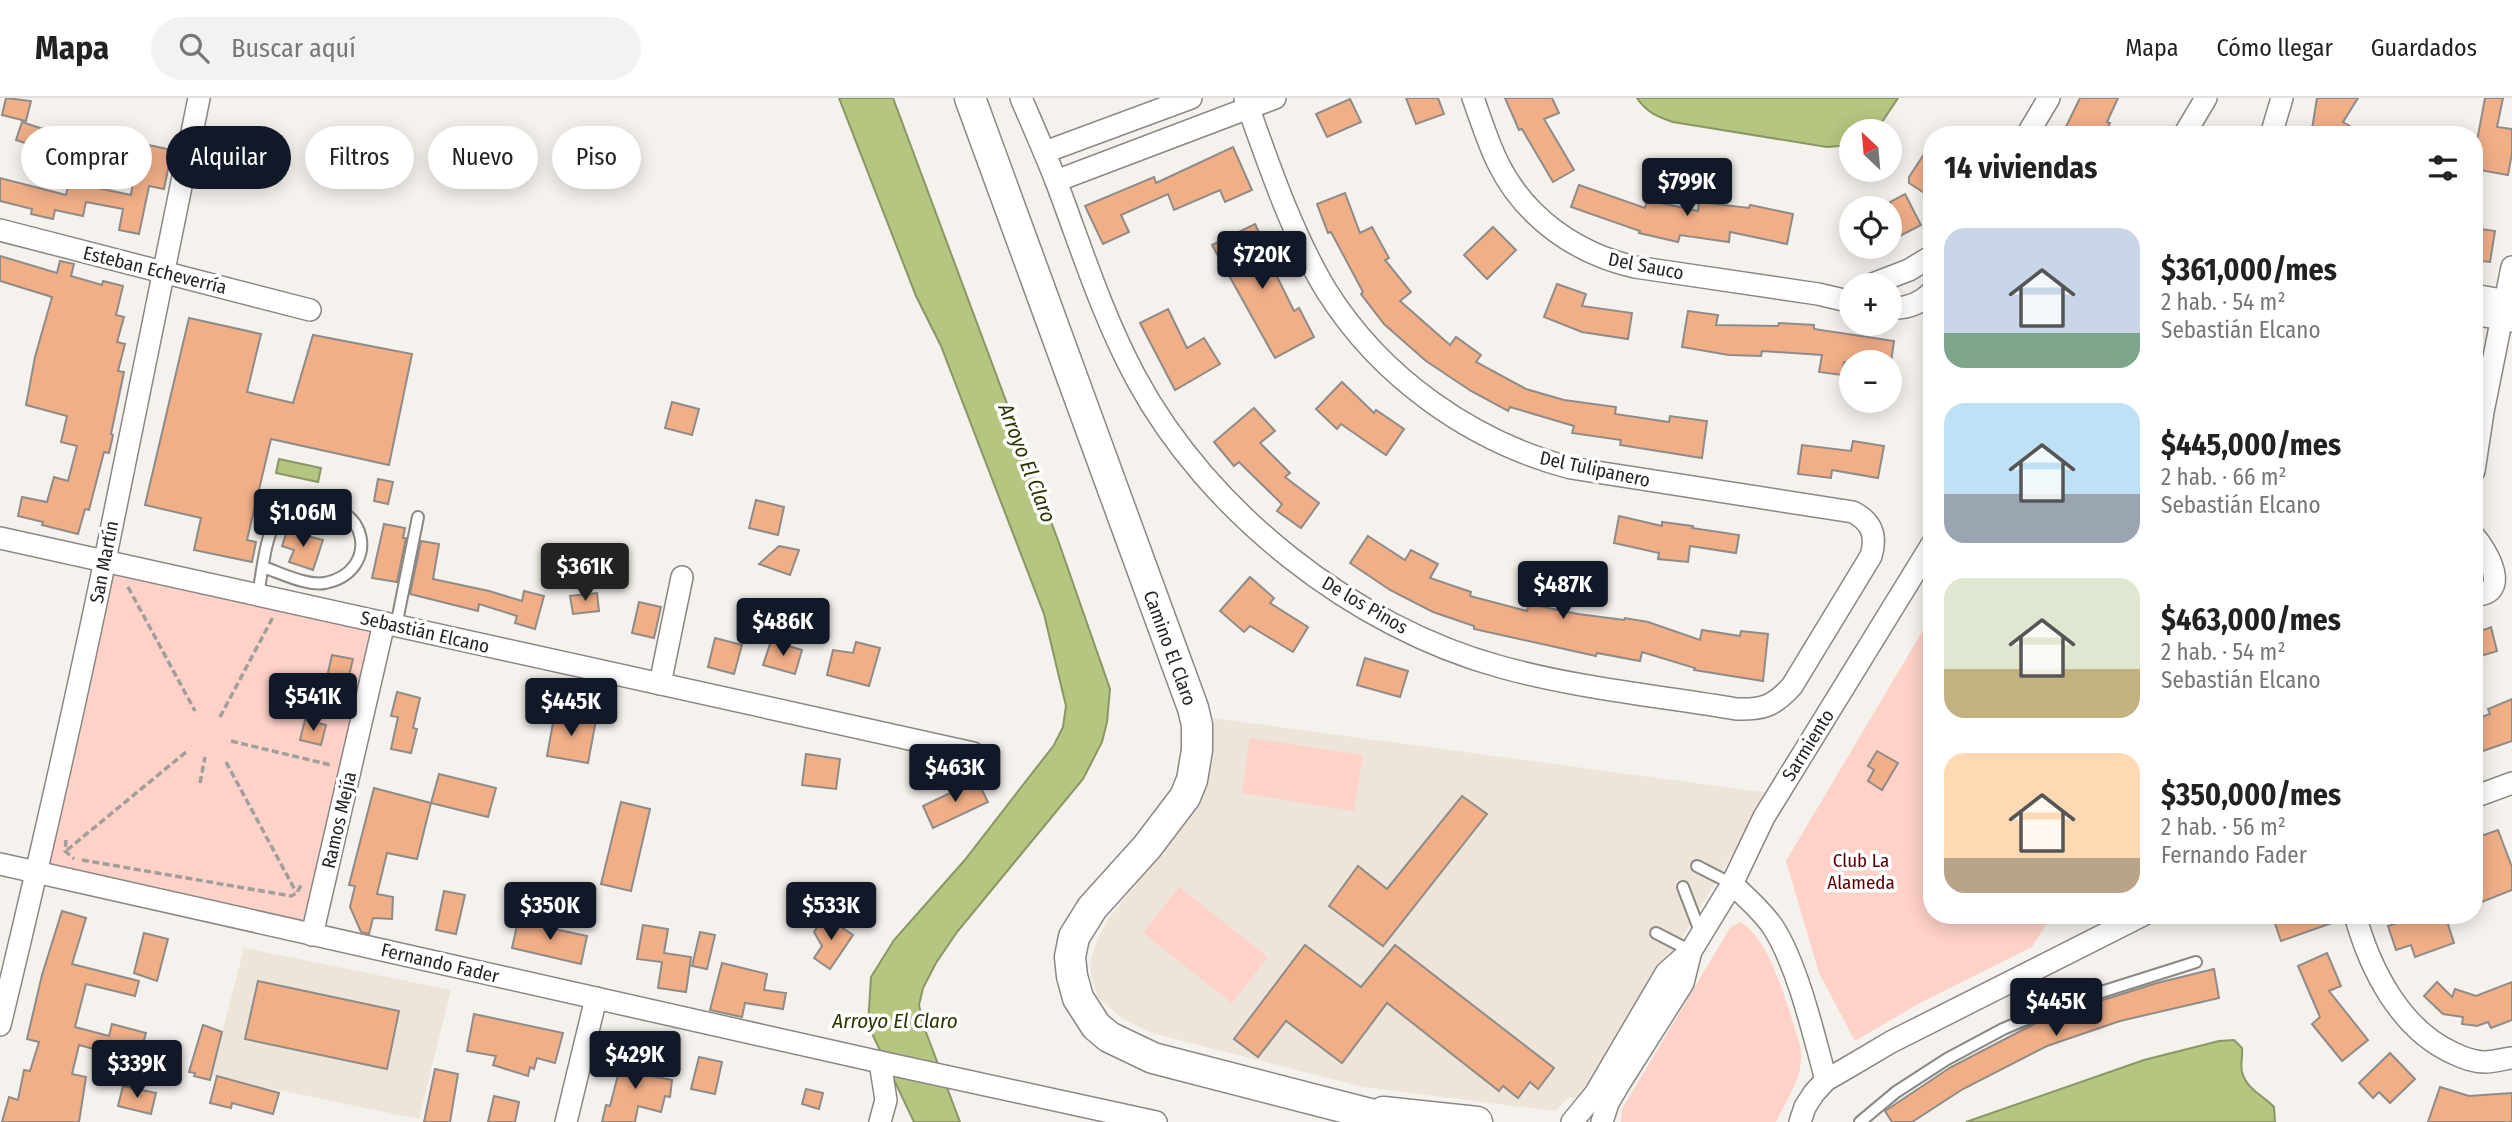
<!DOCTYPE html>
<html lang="es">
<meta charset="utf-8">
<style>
:root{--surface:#fff;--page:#f2f2f2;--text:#222;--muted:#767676;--line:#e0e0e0;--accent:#111827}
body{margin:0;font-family:"Fira Sans Condensed",sans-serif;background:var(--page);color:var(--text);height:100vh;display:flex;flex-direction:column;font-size:26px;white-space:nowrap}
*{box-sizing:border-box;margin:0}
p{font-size:23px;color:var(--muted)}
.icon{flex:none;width:38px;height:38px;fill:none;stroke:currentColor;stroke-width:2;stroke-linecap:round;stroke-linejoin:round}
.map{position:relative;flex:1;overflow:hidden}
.sheet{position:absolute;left:1923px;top:28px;width:560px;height:798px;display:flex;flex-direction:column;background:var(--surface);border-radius:28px;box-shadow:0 4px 18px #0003}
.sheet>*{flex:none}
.hud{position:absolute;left:21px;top:28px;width:665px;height:63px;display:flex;gap:14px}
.needle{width:46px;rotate:334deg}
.fabs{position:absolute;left:1839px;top:21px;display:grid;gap:14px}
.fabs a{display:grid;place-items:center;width:63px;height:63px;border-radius:50%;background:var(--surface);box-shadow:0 4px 18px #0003;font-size:35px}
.price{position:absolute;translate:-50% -60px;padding:0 16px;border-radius:7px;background:var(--accent);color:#fff;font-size:23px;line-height:46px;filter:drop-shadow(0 2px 4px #0008)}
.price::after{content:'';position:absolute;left:50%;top:42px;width:21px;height:16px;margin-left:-10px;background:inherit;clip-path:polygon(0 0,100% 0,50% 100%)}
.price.current{background:#222;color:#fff}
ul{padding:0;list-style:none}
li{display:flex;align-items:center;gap:21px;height:175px;padding:0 21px}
li span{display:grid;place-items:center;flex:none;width:196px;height:140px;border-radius:21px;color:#555}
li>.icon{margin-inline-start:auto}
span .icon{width:84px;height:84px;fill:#fffc;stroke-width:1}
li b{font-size:30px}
h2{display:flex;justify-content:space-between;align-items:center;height:84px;padding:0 21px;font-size:30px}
.tag{padding:0 24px;border-radius:32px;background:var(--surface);box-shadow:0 4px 18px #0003;font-size:24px;line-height:63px}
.tag.current{background:var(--accent);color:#fff}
header{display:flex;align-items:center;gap:42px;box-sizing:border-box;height:98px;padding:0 35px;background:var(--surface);border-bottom:2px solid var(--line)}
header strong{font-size:33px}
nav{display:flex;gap:38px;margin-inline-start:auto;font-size:24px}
.search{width:490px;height:63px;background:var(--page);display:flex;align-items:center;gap:18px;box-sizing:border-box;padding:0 24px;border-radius:38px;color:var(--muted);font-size:26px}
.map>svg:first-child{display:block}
.built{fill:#eee5da}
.green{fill:#fed1c9}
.water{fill:#b5c681;stroke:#8a9665;stroke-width:2}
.building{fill:#f1af88;stroke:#918b88;stroke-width:2}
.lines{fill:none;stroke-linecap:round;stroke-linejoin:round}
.lane-casing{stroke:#8b8783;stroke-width:14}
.street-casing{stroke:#8b8783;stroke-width:24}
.secondary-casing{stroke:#8b8783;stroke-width:33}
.path{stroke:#a19e9b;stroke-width:3.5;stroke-dasharray:7 3.5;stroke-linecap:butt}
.lane{stroke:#fff;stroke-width:10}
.street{stroke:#fff;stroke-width:21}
.secondary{stroke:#fff;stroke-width:30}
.labels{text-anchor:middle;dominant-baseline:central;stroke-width:7;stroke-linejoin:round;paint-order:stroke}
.street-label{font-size:19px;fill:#272524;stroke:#fff}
.park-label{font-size:19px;fill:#5b0000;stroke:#fff}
.water-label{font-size:21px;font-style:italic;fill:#2b3500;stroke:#fff}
</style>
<header>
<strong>Mapa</strong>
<div class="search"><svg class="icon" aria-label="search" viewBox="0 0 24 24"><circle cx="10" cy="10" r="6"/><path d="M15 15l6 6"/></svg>Buscar aquí</div>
<nav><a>Mapa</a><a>Cómo llegar</a><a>Guardados</a></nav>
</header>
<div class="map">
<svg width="2512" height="1024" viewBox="0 0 2512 1024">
<rect width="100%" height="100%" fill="#f5f1ec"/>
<g class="built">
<polygon points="1213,620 1769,695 1584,1003 1569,999 1555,1013 1363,989 1151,935 1123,921 1098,900 1091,879 1091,861 1098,840 1109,820 1190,720 1212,667"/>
<polygon points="244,850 451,892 419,1021 211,978"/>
</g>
<g class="green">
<polygon points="114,476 369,532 370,537 309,815 303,821 297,823 59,771 51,766 48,758 108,484"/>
<polygon points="1932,517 1932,817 2063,817 2047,825 2032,849 1918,906 1855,943 1819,875 1786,763"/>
<polygon points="1250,640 1363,657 1354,713 1242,695"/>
<polygon points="1179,789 1268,859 1232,905 1143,835"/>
<path d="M1740,824C1771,840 1789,914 1800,947C1806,976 1788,999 1776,1024H1621L1622,1011L1730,830Z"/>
</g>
<g class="water">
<polygon points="839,0 893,0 1059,445 1110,591 1107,624 1102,644 1083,681 957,834 936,865 923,890 919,907 924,929 960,1024 914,1024 868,927 871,879 894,842 964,763 1054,647 1063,629 1066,608 1044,516 941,248 916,198"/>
<path d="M1637,0H1898L1876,33H1852L1851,47L1827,49L1673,24C1658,19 1646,14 1637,0Z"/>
<polygon points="279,361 321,370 318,384 276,375"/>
<path d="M2234,942L2242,950C2243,958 2240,966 2242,974C2247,992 2263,997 2274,1009L2275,1024H1966L2144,962L2219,943Z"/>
</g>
<g class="building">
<polygon points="6,0 31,3 26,23 2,17"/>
<polygon points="1406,0 1438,0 1444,16 1416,26"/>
<polygon points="1505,0 1552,0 1559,15 1544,21 1574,72 1553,84 1522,31 1519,32"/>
<polygon points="2080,0 2118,0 2107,24 2110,25 2104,37 2062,37"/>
<polygon points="2317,0 2358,0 2343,24 2365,37 2311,37"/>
<polygon points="2485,0 2503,0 2497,29 2512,31 2512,55 2508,77 2474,71 2474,59"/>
<polygon points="1350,1 1361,24 1327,39 1316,16"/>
<polygon points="22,24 43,31 38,49 16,42"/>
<polygon points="1932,44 1932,100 1909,85 1909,79"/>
<polygon points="139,45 172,52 164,91 149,88 139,136 119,132 123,111 86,104 83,118 55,112 53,121 31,116 32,111 0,103 0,80 66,97 69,84 131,97"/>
<polygon points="1233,49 1252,92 1225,104 1220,92 1174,112 1168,96 1121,117 1129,134 1103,146 1085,108 1154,79 1156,85"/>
<polygon points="1579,87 1645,110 1647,102 1698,113 1699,104 1749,110 1750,107 1793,116 1787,146 1730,134 1729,144 1680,137 1678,144 1639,135 1640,133 1571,109"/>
<polygon points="1345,95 1360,135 1372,129 1389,160 1385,162 1411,194 1400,203 1450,247 1456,239 1481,257 1476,264 1526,291 1564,302 1616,309 1615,316 1669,324 1670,318 1707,323 1702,360 1620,347 1621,342 1572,335 1574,328 1510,309 1508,313 1471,293 1426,263 1384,226 1361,196 1363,194 1331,134 1328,135 1317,106"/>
<polygon points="1905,96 1921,127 1890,143 1890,104"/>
<polygon points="1255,126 1268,153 1265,154 1294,213 1299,210 1314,239 1275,260 1212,147"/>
<polygon points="1493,129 1516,152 1487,181 1464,157"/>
<polygon points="2474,130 2495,133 2490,164 2474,162"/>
<polygon points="0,158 57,175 60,163 74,166 71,178 102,187 103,183 123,188 116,217 124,219 117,244 125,246 118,273 124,274 111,336 113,337 109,355 104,354 89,412 85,411 78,436 42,427 43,424 18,418 22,399 47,404 54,379 68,383 77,348 61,344 67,318 26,307 35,259 52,199 0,183"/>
<polygon points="1557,186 1586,196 1582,208 1632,215 1628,241 1582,234 1544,219"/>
<polygon points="1168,211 1187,250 1204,240 1220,266 1175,292 1140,225"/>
<polygon points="1688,213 1718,217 1716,227 1778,228 1779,225 1814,227 1814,231 1894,243 1891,264 1844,264 1842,277 1819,274 1822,257 1762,253 1761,258 1729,257 1682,249"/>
<polygon points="189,220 261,236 247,294 293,305 313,237 412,256 389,367 271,341 247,442 256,444 252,464 194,452 201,420 145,407"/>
<polygon points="1342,284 1374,315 1376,312 1404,331 1386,357 1341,326 1337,331 1316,311"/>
<polygon points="672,304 699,311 692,337 665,330"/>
<polygon points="1254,310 1275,333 1260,345 1290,375 1285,379 1319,405 1301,430 1277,413 1282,406 1239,364 1234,368 1214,344"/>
<polygon points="1853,343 1884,348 1878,380 1832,372 1831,380 1798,376 1802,347 1851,353"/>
<polygon points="378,381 393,384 388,406 374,403"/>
<polygon points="756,402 784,409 778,437 749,430"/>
<polygon points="1619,418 1662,428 1662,424 1693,428 1692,430 1739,437 1736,455 1690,448 1688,464 1658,461 1659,455 1614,445"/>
<polygon points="384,426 405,430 403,440 406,440 397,484 372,480"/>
<polygon points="287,433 323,442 313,472 289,464 294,452 282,448"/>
<polygon points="1368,438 1405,462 1411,452 1438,466 1430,480 1471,494 1470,498 1527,513 1529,506 1578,516 1624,522 1625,520 1648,524 1700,542 1702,532 1740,538 1741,533 1768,536 1763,583 1694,572 1695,570 1642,554 1640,563 1597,555 1596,558 1474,531 1474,528 1433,514 1390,492 1350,465"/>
<polygon points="421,443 439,446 433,481 489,493 522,503 524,493 544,498 535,531 515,525 517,518 479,506 478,513 410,496"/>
<polygon points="779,448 799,452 790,477 759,466"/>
<polygon points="1250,479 1274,500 1270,505 1308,529 1293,554 1250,528 1244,534 1220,513"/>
<polygon points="597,495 599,513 573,516 570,498"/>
<polygon points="639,504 661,509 654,540 632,535"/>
<polygon points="2491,529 2497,553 2474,560 2474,536"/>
<polygon points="715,540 742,547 734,576 708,569"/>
<polygon points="771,543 802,552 795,576 763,567"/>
<polygon points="856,544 880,550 869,588 827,577 833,552 853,555"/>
<polygon points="332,557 353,561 346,590 343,590 336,615 317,611 323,587 325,588"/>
<polygon points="1365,560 1408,573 1400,599 1357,587"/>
<polygon points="397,594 420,600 413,630 417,631 411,655 391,651 398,619 391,618"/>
<polygon points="2512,601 2512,643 2474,656 2474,622 2490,616 2488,611"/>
<polygon points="555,614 596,622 588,665 547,658"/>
<polygon points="305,622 326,627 321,647 300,642"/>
<polygon points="1877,653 1898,665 1882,692 1868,683 1874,672 1868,668"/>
<polygon points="806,656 840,661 836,691 802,687"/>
<polygon points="439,676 496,690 488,719 431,705"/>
<polygon points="977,682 988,704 933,730 923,708"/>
<polygon points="374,690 431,705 417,761 387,755 377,796 393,799 392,821 373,820 369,836 361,834 350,809 355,788 349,787"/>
<polygon points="1462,698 1487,716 1383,848 1329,808 1358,768 1387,791"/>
<polygon points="621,704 650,711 631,793 601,786"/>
<polygon points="2498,732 2512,769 2512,792 2474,807 2474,753 2479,752 2475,740"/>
<polygon points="444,793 465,797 456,836 436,832"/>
<polygon points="62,813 86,820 72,866 139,883 135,898 86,886 75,929 109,938 112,926 146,935 138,963 79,947 72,976 86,979 79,1024 2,1024 9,999 18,1002 24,972 30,973 39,944 27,941 42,877"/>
<polygon points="2272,817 2342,817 2343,821 2281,843"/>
<polygon points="2419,817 2445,817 2454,845 2415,859 2411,847 2396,852 2388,828"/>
<polygon points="825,818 853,837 830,871 814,860 822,848 814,834"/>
<polygon points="518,823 587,838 581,866 512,850"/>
<polygon points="643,827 668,831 664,855 691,859 686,894 658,890 662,864 637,861"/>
<polygon points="700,834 715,837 707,871 692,868"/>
<polygon points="144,835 168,841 157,883 134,875"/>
<polygon points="1305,847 1361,889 1395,847 1554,970 1538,991 1530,984 1518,1000 1503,988 1499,993 1387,905 1342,965 1286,923 1258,959 1234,941"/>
<polygon points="2327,855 2341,888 2329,893 2368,942 2342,963 2312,926 2320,919 2298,868"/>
<polygon points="722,865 767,876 764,892 786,895 783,911 745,905 742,919 710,912"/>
<polygon points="2214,871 2219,900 2120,923 2047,948 1963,991 1912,1024 1892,1024 1885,1013 1951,969 2034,926 2065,914 2157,885"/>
<polygon points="258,883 399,913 387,971 245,941"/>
<polygon points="2437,884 2452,899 2455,891 2476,898 2512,884 2512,922 2491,930 2488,924 2477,928 2462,926 2463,919 2443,916 2424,898"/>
<polygon points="474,916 563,935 555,965 537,960 534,971 530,969 528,978 493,967 496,958 467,953"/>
<polygon points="203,927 222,934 210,982 194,978 195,975 189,974"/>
<polygon points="621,951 641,956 636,975 672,982 670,999 665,998 661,1014 638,1008 635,1024 602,1024 606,1007 610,1008 620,969 617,968"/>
<polygon points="2390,955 2415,981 2390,1005 2379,994 2373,1000 2359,985"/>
<polygon points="699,959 722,964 715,996 691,991"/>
<polygon points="435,971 458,976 450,1024 424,1024"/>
<polygon points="217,978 279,995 273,1016 232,1005 231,1010 210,1005"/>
<polygon points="123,988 156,995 151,1016 118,1008"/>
<polygon points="2440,989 2469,998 2512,995 2512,1024 2428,1024"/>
<polygon points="806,991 823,995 819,1011 802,1006"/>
<polygon points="494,998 519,1004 515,1024 488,1024"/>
</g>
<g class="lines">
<defs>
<g id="lane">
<path d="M258,497C262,476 265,436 278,420C284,412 297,409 307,408C370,400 381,474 325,485C306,488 281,475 263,469"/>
<polyline points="396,528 418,419"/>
<polyline points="1697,768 1732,786"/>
<polyline points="1683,789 1701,836"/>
<polyline points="1656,835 1691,853"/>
<polyline points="1860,1024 1896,994 1947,961 2003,931 2057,908 2196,864"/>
</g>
<g id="street">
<path d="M1021,0C1033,28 1045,55 1056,83C1081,149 1102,217 1136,280C1208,414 1354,529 1501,569C1577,590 1658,598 1736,611C1763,612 1774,608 1792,588L1871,458C1877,438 1872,424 1853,414L1571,370C1472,344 1381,280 1326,192C1292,136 1267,62 1245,0"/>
<path d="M1473,0C1481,22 1488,45 1498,65C1525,120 1577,156 1635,169L1818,196L1852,204"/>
<polyline points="2027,37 2049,0"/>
<polyline points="2184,37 2206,0"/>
<polyline points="2271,37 2282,0"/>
<polyline points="1045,54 1191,0"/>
<polyline points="1056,83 1275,0"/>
<polyline points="0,132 310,212"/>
<polyline points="1870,187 1909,172 1932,158"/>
<polyline points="2474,197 2512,204"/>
<path d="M1890,210C1906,211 1920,206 1932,194"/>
<polyline points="2474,216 2512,223"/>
<polyline points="2474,373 2483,314 2512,169"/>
<path d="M2474,438C2488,454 2512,497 2474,497"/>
<polyline points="0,440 973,655"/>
<polyline points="660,586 682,479"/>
<polyline points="2474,699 2512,685"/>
<polyline points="0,766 880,964 1156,1024"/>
<path d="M1732,786C1747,800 1762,813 1773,829C1798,868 1814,938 1826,982"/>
<path d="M2355,817C2370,871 2400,931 2453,955C2463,960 2474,964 2485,964C2494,964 2503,961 2512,960"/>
<polyline points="312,837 384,525"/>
<path d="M0,927C37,774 72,621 104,467C136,311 166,155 199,0"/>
<polyline points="880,964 886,1002 880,1024"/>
<polyline points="566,1024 596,900"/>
<polyline points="1572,1024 1595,996 1666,875 1691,853 1732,786 1764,719 1932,446"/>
<polyline points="1602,1024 1608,1005 1621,983 1683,885 1691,853"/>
<polyline points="1800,1024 1805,1009 1814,995 1826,982 1847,970 1891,944 2143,817"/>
</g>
<g id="secondary">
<polyline points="970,0 1193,610 1197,627 1197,652 1192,682 1185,699 1147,749 1092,810 1074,839 1070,859 1072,878 1078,900 1096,928 1109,939 1153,960 1401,1024"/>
<polyline points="1383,1014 1477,1024"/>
</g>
</defs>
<use href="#lane" class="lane-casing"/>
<use href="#street" class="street-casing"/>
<use href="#secondary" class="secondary-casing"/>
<g class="path">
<polyline points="128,489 195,613"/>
<polyline points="220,619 273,519"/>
<polyline points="231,643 331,667"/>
<polyline points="226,664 296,794"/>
<polyline points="200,685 205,659"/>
<polyline points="66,742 65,753 74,761"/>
<polyline points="67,752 186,654"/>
<polyline points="82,762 291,798 297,795 302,785"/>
</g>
<use href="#lane" class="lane"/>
<use href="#street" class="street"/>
<use href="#secondary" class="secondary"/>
</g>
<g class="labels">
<g class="street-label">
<text transform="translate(1646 168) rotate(11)">Del Sauco</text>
<text transform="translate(155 172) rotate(14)">Esteban Echeverría</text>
<text transform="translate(1595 371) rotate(12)">Del Tulipanero</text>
<text transform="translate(104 464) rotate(-79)">San Martín</text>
<text transform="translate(1365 507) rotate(30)">De los Pinos</text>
<text transform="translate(425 534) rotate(13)">Sebastián Elcano</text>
<text transform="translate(1170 550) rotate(70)">Camino El Claro</text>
<text transform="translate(1808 647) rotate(-58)">Sarmiento</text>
<text transform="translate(339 722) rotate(-77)">Ramos Mejía</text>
<text transform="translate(440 865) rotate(13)">Fernando Fader</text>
</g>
<g class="park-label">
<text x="1861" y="762">Club La<tspan x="1861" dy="22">Alameda</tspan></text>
</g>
<g class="water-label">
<text transform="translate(1027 365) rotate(69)">Arroyo El Claro</text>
<text x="895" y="923">Arroyo El Claro</text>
</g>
</g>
</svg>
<div class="fabs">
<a><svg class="needle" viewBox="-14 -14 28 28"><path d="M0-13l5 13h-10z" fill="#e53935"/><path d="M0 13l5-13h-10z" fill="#767676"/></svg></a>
<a><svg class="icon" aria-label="locate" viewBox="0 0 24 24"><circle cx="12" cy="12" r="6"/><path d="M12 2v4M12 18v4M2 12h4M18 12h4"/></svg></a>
<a>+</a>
<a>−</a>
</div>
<b class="price" style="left:1687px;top:120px">$799K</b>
<b class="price" style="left:1262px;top:193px">$720K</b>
<b class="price" style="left:303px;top:451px">$1.06M</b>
<b class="price current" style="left:585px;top:505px">$361K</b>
<b class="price" style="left:1563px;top:523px">$487K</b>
<b class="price" style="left:783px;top:560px">$486K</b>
<b class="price" style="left:313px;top:635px">$541K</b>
<b class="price" style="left:571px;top:640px">$445K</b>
<b class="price" style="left:955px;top:706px">$463K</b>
<b class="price" style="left:550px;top:844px">$350K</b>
<b class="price" style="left:831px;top:844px">$533K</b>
<b class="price" style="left:2056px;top:940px">$445K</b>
<b class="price" style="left:635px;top:993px">$429K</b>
<b class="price" style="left:137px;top:1002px">$339K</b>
<div class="hud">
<a class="tag">Comprar</a>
<a class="tag current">Alquilar</a>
<a class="tag">Filtros</a>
<a class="tag">Nuevo</a>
<a class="tag">Piso</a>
</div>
<section class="sheet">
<h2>14 viviendas<svg class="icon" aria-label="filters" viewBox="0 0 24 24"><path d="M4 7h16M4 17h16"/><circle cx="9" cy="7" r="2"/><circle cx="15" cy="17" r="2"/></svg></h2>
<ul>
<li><span style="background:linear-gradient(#c9d6e8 75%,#7fa58c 0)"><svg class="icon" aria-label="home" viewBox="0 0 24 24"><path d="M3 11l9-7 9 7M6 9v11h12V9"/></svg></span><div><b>$361,000/mes</b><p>2 hab. · 54 m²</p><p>Sebastián Elcano</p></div></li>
<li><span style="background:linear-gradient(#bfe0f5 65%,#9aa5b1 0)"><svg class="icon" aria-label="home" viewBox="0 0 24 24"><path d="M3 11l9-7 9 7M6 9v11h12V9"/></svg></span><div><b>$445,000/mes</b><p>2 hab. · 66 m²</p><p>Sebastián Elcano</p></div></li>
<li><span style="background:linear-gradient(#dfe7d0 65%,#c2b280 0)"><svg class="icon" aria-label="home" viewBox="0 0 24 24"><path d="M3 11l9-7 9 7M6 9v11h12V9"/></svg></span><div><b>$463,000/mes</b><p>2 hab. · 54 m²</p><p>Sebastián Elcano</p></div></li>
<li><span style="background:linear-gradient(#ffd9b3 75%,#b9a48a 0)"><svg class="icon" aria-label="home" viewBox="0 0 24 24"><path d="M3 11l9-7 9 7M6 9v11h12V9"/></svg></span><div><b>$350,000/mes</b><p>2 hab. · 56 m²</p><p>Fernando Fader</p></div></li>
</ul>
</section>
</div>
